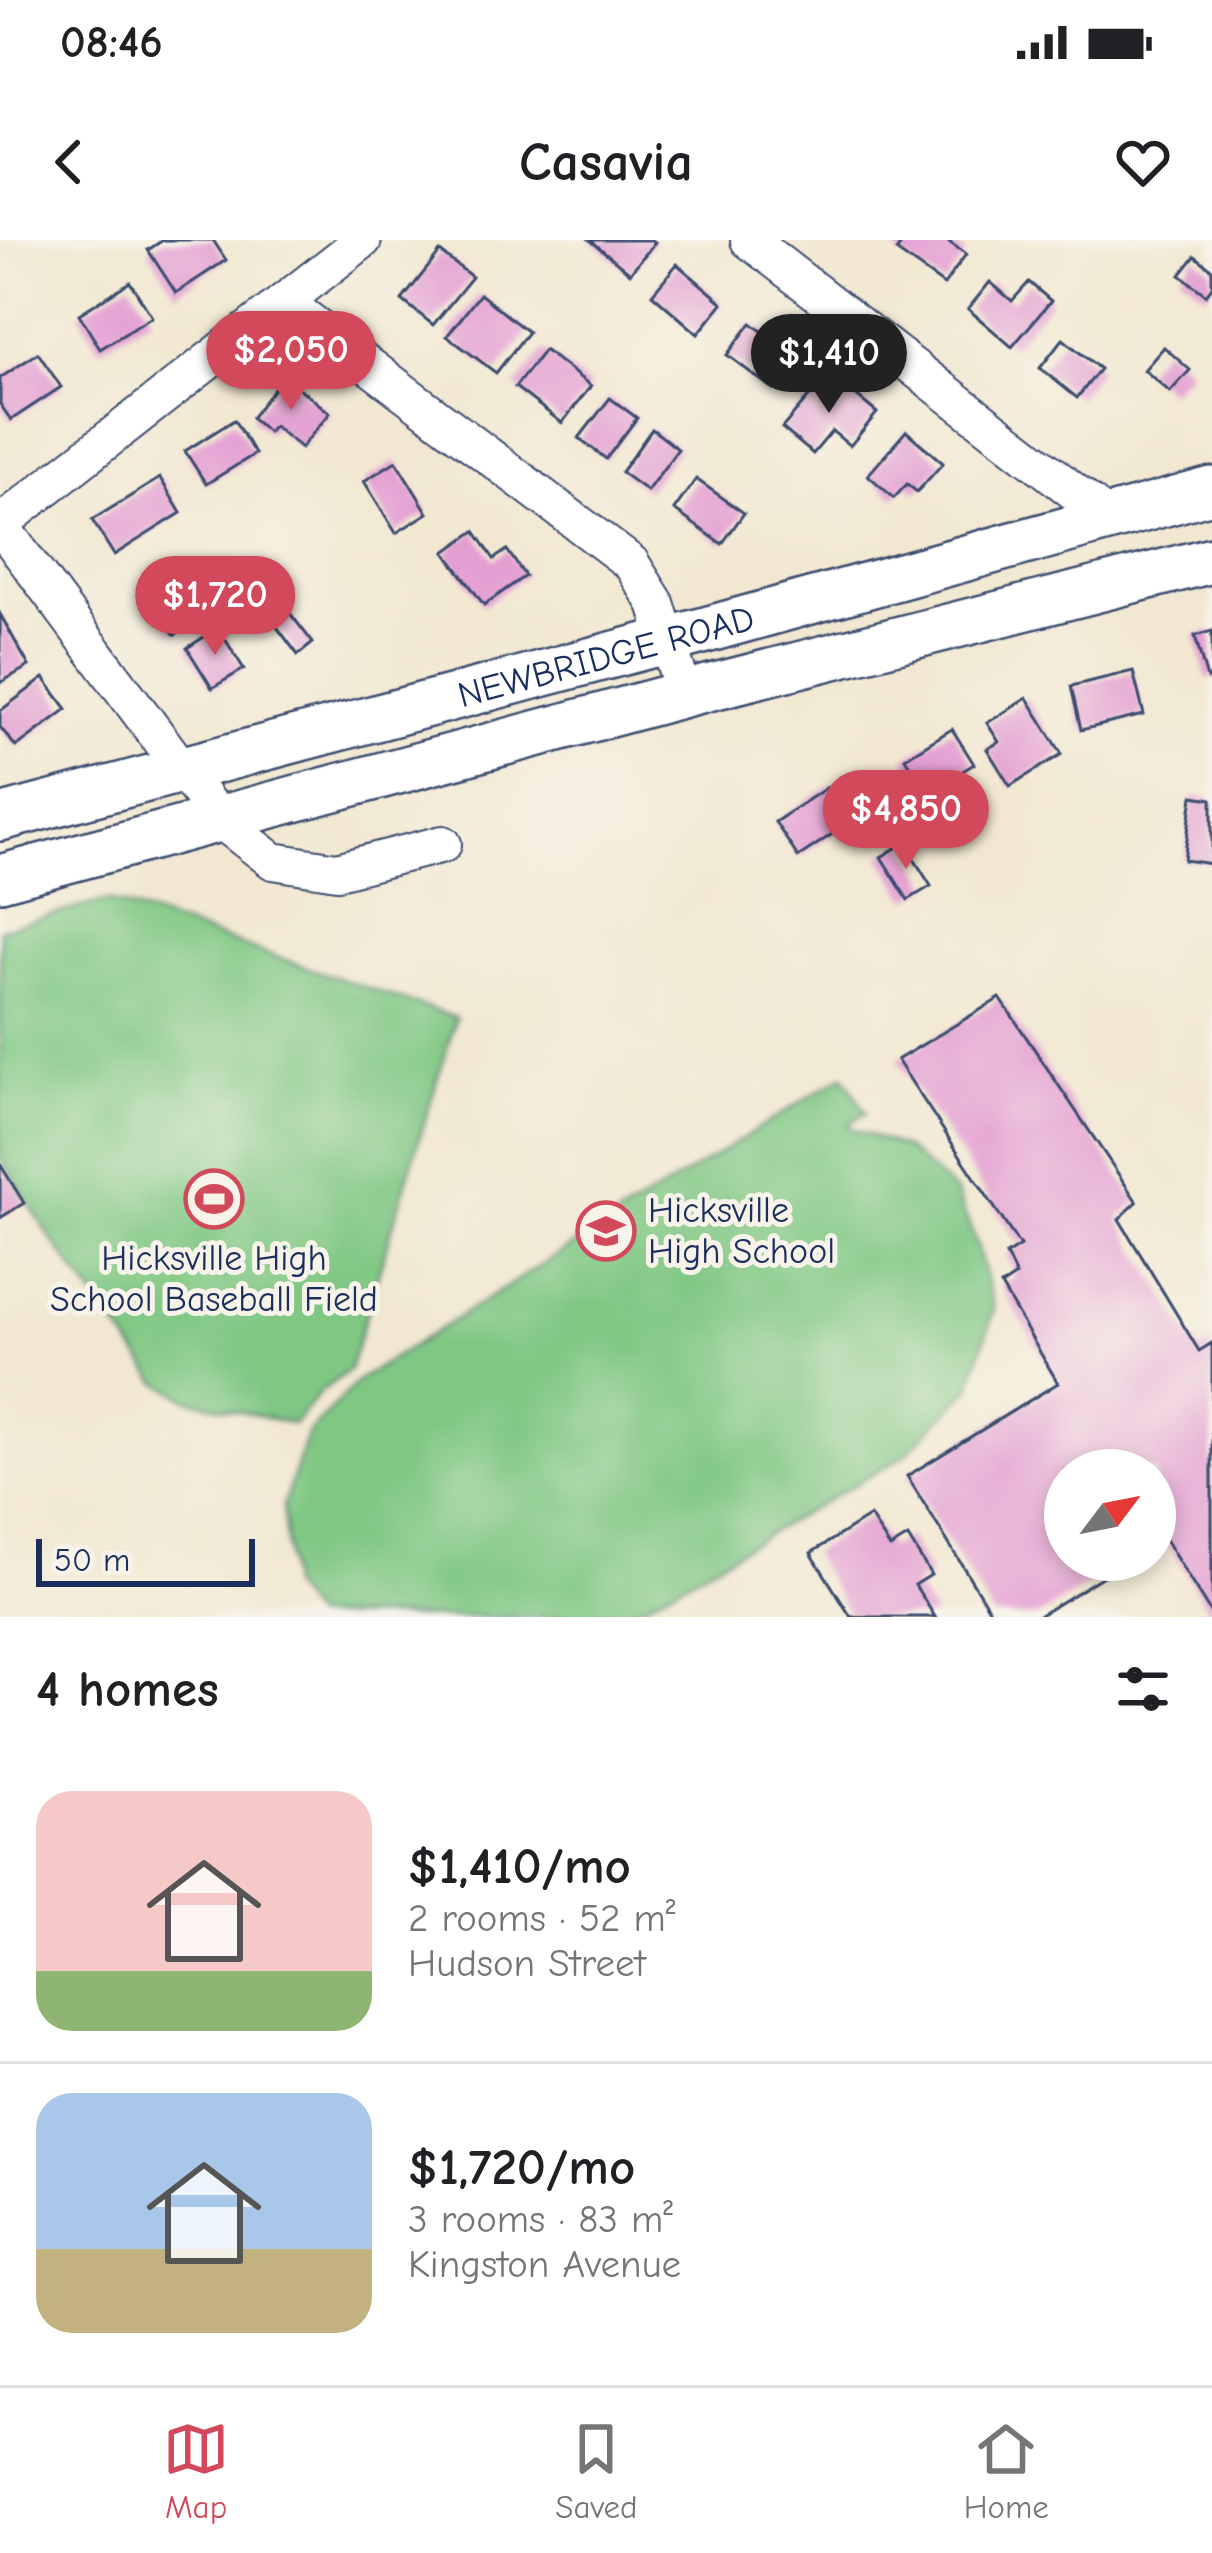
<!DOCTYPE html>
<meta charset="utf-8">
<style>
:root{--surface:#fff;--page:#f6f6f6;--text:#202124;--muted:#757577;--line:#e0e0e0;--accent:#d1495b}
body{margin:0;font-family:"Comic Neue",sans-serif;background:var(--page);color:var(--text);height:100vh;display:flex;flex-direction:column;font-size:45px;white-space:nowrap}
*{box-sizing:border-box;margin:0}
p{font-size:39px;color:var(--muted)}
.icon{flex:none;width:66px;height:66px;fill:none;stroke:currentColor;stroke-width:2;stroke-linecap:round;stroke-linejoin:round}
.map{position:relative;height:1377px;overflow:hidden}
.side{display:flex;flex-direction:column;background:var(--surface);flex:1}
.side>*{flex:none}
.needle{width:78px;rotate:58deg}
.tools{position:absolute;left:1044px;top:1209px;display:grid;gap:24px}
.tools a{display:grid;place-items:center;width:132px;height:132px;border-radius:50%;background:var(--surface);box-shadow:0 6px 18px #0003;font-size:60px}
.scale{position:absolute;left:36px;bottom:30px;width:219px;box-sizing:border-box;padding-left:12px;border:6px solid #1b2f5e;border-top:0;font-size:33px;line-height:42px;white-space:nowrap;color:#1b2f5e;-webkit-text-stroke:9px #f7f3e8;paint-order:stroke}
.price{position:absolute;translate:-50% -102px;padding:0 27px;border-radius:42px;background:var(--accent);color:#fff;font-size:39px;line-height:78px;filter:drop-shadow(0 3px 6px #0008)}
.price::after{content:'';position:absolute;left:50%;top:72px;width:36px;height:27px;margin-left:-18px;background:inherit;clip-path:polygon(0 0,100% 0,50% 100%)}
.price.selected{background:#222;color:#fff}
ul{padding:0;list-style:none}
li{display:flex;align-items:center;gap:36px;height:300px;padding:0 36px}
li+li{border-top:3px solid var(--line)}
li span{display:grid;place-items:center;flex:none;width:336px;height:240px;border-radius:36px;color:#555}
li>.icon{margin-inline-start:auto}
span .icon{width:144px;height:144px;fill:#fffc;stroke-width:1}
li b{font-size:51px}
h2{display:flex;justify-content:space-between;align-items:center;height:144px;padding:0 36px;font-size:51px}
.status{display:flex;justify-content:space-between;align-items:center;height:84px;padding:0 60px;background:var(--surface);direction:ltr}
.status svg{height:33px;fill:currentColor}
header{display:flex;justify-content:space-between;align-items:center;height:156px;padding:0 36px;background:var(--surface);font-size:54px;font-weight:800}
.tab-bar{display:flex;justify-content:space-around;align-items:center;height:168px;border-top:3px solid var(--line);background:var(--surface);font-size:33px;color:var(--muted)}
.tab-bar a{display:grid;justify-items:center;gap:6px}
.tab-bar .selected{color:var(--accent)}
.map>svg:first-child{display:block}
.green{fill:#7fc783;stroke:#4d7b70;stroke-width:3}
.building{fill:#e39ed2}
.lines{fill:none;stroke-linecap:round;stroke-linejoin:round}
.minor-casing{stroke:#3b4b6f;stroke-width:40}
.major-casing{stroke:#3b4b6f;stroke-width:50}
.minor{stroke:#fff;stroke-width:36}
.major{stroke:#fff;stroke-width:45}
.labels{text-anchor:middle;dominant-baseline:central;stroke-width:10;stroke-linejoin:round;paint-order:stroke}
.street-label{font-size:36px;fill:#1b2f5e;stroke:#f7f3e8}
.poi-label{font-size:36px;fill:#1b2f5e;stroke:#f7f3e8;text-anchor:start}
</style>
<div class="status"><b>08:46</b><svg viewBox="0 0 49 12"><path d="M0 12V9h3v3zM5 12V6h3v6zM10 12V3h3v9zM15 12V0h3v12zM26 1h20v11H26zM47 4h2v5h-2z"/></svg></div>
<header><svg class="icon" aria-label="back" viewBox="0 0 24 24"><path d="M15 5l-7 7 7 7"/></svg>Casavia<svg class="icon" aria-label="heart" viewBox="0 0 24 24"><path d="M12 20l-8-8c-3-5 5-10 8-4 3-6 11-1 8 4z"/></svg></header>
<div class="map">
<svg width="1212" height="1377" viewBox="0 0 1212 1377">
<rect width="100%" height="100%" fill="#f7f3e8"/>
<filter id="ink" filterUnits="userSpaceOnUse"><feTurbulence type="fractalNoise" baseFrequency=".00833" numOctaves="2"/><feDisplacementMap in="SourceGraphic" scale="24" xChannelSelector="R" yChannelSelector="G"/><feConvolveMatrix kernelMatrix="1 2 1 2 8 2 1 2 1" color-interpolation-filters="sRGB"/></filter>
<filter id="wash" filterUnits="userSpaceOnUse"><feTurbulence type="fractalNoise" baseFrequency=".004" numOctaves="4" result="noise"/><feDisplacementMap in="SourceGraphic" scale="48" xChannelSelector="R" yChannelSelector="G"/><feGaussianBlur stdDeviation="2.7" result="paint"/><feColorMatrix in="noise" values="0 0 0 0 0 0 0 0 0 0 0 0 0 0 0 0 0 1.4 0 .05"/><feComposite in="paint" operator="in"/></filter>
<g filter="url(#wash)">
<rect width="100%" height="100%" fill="#f2e8d1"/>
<g class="green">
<polygon points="108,660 456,778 349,1130 320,1152 294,1184 190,1160 158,1142 52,1000 0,917 0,689"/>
<polygon points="844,835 866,873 849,883 852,889 905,908 956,953 977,1005 994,1069 970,1148 904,1216 622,1377 312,1377 289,1346 283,1265 308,1193 360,1139"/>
</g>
<g id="blocks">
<g class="building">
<polygon points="163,0 213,0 226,20 176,53 148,10"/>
<polygon points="590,0 652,0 655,2 630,33"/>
<polygon points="904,0 946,0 966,14 944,45 896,11"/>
<polygon points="440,12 472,37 433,85 402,60"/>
<polygon points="1195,16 1212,29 1212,47 1206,55 1180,35"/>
<polygon points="677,24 723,63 698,94 652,54"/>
<polygon points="130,42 152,77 100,109 79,74"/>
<polygon points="990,42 1012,61 1029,42 1051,61 1012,107 968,69"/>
<polygon points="480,54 528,92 496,133 447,96"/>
<polygon points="751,83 798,118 774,150 727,115"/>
<polygon points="1063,99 1100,129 1077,158 1040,128"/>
<polygon points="1164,107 1190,130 1170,152 1144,130"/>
<polygon points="544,110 591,146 562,183 515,147"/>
<polygon points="38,113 61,147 11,180 0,164 0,138"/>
<polygon points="829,133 877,173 850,206 832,191 813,214 782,188"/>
<polygon points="284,136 330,173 301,208 274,186 268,192 251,178"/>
<polygon points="610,158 637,178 606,219 579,198"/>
<polygon points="234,180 255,214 206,244 185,211"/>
<polygon points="652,189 678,209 647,251 621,232"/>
<polygon points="906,191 943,223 917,252 907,244 894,258 868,235"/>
<polygon points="396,221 428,273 396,293 364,241"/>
<polygon points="160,238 181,273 114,315 92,280"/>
<polygon points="696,239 744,273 722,304 674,270"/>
<polygon points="475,291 494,319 507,310 525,336 484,365 445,312"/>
<polygon points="168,323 205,371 175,395 138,347"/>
<polygon points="286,368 313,403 298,415 271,379"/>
<polygon points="0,374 29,426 0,443"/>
<polygon points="218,388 244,429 212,448 187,408"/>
<polygon points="1212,391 1212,437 1207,439 1195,396"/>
<polygon points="1133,431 1144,475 1081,490 1071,446"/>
<polygon points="44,438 67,469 16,507 0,487 0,471"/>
<polygon points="1027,458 1062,514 1010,546 987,509 999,502 987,483"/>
<polygon points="952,489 974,524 927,553 905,518"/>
<polygon points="829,546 852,581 798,617 775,582"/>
<polygon points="1193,556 1212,559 1212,624 1184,620"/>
<polygon points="904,603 931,646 908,660 881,617"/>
<polygon points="1000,758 1137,962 1119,979 1199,1111 1212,1103 1212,1375 1164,1298 1155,1304 1155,1230 1065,1230 1065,1320 1129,1320 1037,1377 994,1377 907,1236 1058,1143 1001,1046 1016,1036 1006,1015 1020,1006 897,820"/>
<polygon points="0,924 24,963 0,978"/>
<polygon points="870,1276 890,1308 908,1297 931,1335 915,1345 935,1377 851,1377 811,1313"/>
</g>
</g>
</g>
<g filter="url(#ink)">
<use href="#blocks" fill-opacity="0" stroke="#3b4b6f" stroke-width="3"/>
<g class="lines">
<defs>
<g id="minor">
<polyline points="749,0 1107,277"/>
<polyline points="284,62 631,323 656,363 684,454"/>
<polyline points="0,284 363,0"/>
<polyline points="0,285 220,580 273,621 337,631 443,604"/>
</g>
<g id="major">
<path id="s1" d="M0,578L702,391L1212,250"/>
<polyline points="0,638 684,454 1212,320"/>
</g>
</defs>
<use href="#minor" class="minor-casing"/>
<use href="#major" class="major-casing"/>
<use href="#minor" class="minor"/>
<use href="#major" class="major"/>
</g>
</g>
<defs>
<symbol id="stadium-ring" viewBox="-11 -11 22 22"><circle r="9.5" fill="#f7f3e8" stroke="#d1495b" stroke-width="1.5"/><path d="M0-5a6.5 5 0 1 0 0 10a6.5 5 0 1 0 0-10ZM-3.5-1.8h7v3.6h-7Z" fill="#d1495b"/></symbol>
<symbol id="school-ring" viewBox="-11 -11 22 22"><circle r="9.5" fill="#f7f3e8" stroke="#d1495b" stroke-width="1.5"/><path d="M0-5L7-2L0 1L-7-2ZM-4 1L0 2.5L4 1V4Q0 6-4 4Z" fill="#d1495b"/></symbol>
</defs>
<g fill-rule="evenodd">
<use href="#stadium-ring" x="181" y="926" width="66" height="66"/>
<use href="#school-ring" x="573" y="958" width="66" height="66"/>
</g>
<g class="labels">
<g class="street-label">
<text stroke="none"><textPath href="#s1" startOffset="627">NEWBRIDGE ROAD</textPath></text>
</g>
<g class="poi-label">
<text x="648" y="970">Hicksville<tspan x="648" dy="41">High School</tspan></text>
<text x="214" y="1018" text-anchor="middle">Hicksville High<tspan x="214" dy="41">School Baseball Field</tspan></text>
</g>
</g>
</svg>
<div class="tools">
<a><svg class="needle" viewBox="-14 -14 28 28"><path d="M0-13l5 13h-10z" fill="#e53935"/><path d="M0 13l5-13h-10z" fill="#757577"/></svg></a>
</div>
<div class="scale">50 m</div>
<b class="price" style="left:291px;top:173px">$2,050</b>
<b class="price selected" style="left:829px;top:176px">$1,410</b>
<b class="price" style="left:215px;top:418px">$1,720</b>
<b class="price" style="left:906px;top:632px">$4,850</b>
</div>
<section class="side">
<h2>4 homes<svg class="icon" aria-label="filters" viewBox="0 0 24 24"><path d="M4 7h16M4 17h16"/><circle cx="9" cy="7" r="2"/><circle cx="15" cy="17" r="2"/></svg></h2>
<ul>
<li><span style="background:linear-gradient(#f6c9c9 75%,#8fb573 0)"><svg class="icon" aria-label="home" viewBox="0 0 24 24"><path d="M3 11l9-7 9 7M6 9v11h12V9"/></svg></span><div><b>$1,410/mo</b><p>2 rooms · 52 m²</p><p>Hudson Street</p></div></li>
<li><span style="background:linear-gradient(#a9c7e8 65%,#c2b280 0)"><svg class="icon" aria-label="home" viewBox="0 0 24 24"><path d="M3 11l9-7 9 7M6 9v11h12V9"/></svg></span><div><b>$1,720/mo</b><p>3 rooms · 83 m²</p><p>Kingston Avenue</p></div></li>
</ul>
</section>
<nav class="tab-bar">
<a class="selected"><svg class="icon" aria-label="map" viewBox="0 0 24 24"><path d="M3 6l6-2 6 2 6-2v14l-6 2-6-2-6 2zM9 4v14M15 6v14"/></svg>Map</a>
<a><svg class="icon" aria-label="saved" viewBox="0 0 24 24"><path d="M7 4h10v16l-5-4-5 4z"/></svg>Saved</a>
<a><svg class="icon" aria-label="home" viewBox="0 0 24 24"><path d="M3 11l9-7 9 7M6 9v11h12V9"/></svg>Home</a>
</nav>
